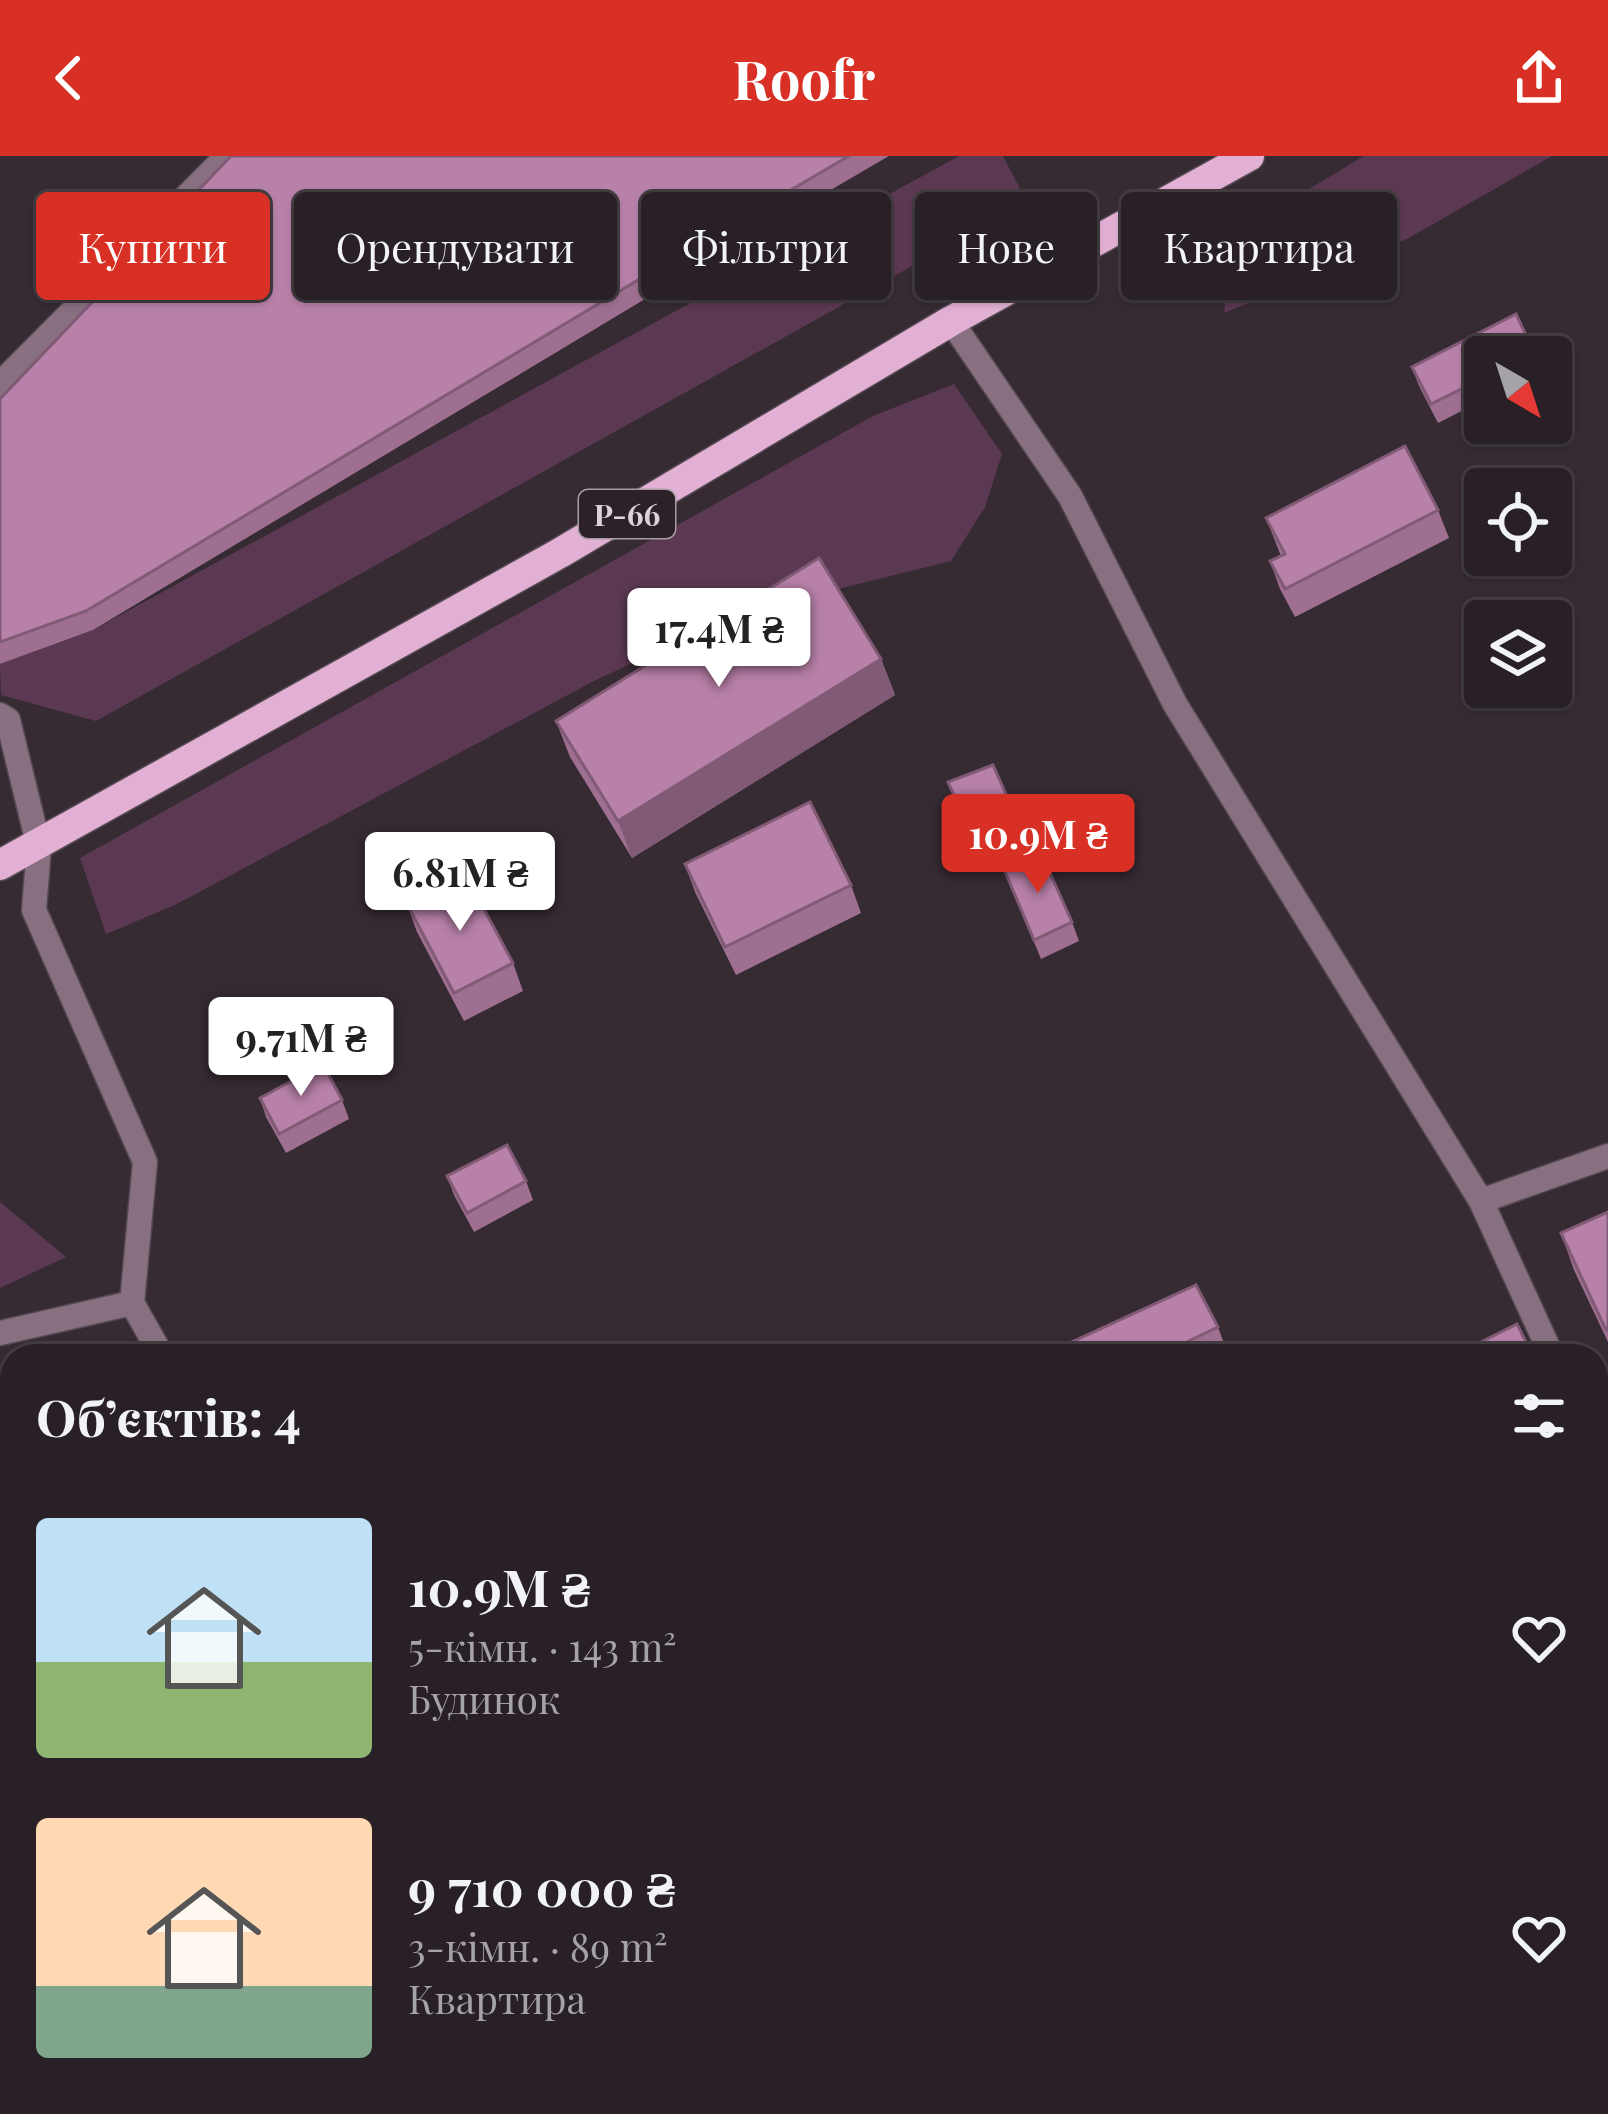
<!DOCTYPE html>
<html lang="uk">
<meta charset="utf-8">
<style>
:root{--surface:#282026;--page:#30282e;--text:#f1f3f6;--muted:#a5a3a7;--line:#443e43;--accent:#d93025}
body{margin:0;font-family:"Playfair Display",serif;background:var(--page);color:var(--text);height:100vh;display:flex;flex-direction:column;font-size:45px;white-space:nowrap}
*{box-sizing:border-box;margin:0}
p{font-size:39px;color:var(--muted)}
.icon{flex:none;width:66px;height:66px;fill:none;stroke:currentColor;stroke-width:2;stroke-linecap:round;stroke-linejoin:round}
.map{position:relative;flex:1;overflow:hidden}
.panel{position:absolute;left:0px;top:1188px;width:1608px;height:771px;display:flex;flex-direction:column;background:var(--surface);border-radius:36px 36px 0 0;box-shadow:0 3px 9px #0004,0 0 0 3px var(--line)}
.panel>*{flex:none}
.guide{position:absolute;left:36px;top:36px;width:1536px;height:108px;display:flex;gap:24px}
.needle{width:78px;rotate:141deg}
.buttons{position:absolute;left:1464px;top:180px;display:grid;gap:24px}
.buttons a{display:grid;place-items:center;width:108px;height:108px;border-radius:12px;background:var(--surface);box-shadow:0 3px 9px #0004,0 0 0 3px var(--line);font-size:60px}
.price{position:absolute;translate:-50% -102px;padding:0 27px;border-radius:12px;background:#fff;color:#222;font-size:39px;line-height:78px;filter:drop-shadow(0 3px 6px #0008)}
.price::after{content:'';position:absolute;left:50%;top:72px;width:36px;height:27px;margin-left:-18px;background:inherit;clip-path:polygon(0 0,100% 0,50% 100%)}
.price.active{background:var(--accent);color:#fff}
ul{padding:0;list-style:none}
li{display:flex;align-items:center;gap:36px;height:300px;padding:0 36px}
li span{display:grid;place-items:center;flex:none;width:336px;height:240px;border-radius:12px;color:#555}
li>.icon{margin-inline-start:auto}
span .icon{width:144px;height:144px;fill:#fffc;stroke-width:1}
li b{font-size:51px}
h2{display:flex;justify-content:space-between;align-items:center;height:144px;padding:0 36px;font-size:51px}
.pill{padding:0 42px;border-radius:12px;background:var(--surface);box-shadow:0 3px 9px #0004,0 0 0 3px var(--line);font-size:42px;line-height:108px}
.pill.active{background:var(--accent);color:#fff}
header{display:flex;justify-content:space-between;align-items:center;height:156px;padding:0 36px;background:var(--accent);color:#fff;font-size:54px;font-weight:700}
.map>svg:first-child{display:block}
.green{fill:#5c3953}
.lines{fill:none;stroke-linecap:round;stroke-linejoin:round}
.minor-casing{stroke:#544951;stroke-width:27}
.primary-casing{stroke:#544951;stroke-width:33}
.minor{stroke:#887081;stroke-width:24}
.primary{stroke:#e2b0d4;stroke-width:30}
.wall{fill:#9e6f91}
.shaded-wall{fill:#815a76}
.building{fill:#b881a9;stroke:#815a76;stroke-width:3}
.labels{text-anchor:middle;dominant-baseline:central;stroke-width:12;stroke-linejoin:round;paint-order:stroke}
.shield{fill:#2c2129;stroke:#a69ea4;stroke-width:3}
.shield-label{font-size:30px;font-weight:bold;fill:#dbd3d8}
</style>
<header><svg class="icon" aria-label="back" viewBox="0 0 24 24"><path d="M15 5l-7 7 7 7"/></svg>Roofr<svg class="icon" aria-label="share" viewBox="0 0 24 24"><path d="M12 15V3M7 8l5-5 5 5M5 13v7h14v-7"/></svg></header>
<div class="map">
<svg width="1608" height="1958" viewBox="0 0 1608 1958">
<rect width="100%" height="100%" fill="#362b33"/>
<g class="green">
<polygon points="959,0 1003,0 1027,46 96,565 1,539 0,508 93,474"/>
<polygon points="1364,0 1552,0 1407,83 1224,157 1234,78"/>
<polygon points="954,228 1002,298 985,351 951,405 737,458 592,526 175,749 106,778 80,702 873,260"/>
<polygon points="0,1046 66,1101 0,1132"/>
<polygon points="12,1894 12,1947 704,1947 717,1958 0,1958 0,1911"/>
</g>
<g class="lines">
<defs>
<g id="minor">
<polyline points="951,165 1070,340 1175,548 1481,1045 1552,1200"/>
<polyline points="0,228 227,0"/>
<polyline points="0,559 8,564 39,691 34,754 145,1006 132,1147"/>
<polyline points="1481,1045 1608,1000"/>
<polyline points="0,1177 132,1147 162,1200"/>
<polyline points="1596,1281 1608,1300"/>
<polyline points="1596,1347 1608,1340"/>
<polyline points="1196,1947 1207,1958"/>
</g>
<polyline id="primary" points="0,709 560,397 951,165 1249,0"/>
</defs>
<use href="#minor" class="minor-casing"/>
<use href="#primary" class="primary-casing"/>
<use href="#minor" class="minor"/>
<use href="#primary" class="primary"/>
</g>
<g class="wall">
<polygon points="231,0 889,0 690,116 93,474 0,508 0,243"/>
<polygon points="1516,158 1536,201 1485,201 1485,243 1438,267 1419,230 1412,211"/>
<polygon points="1438,354 1449,382 1295,461 1280,433 1270,405 1281,400 1266,362"/>
<polygon points="881,503 895,539 632,702 570,601 556,565"/>
<polygon points="948,626 1017,663 1024,682 980,700"/>
<polygon points="685,708 851,729 861,757 736,819 695,736"/>
<polygon points="1004,713 1072,766 1079,785 1041,803"/>
<polygon points="407,748 513,807 523,835 464,865 417,776"/>
<polygon points="260,942 342,944 349,963 286,997 266,961"/>
<polygon points="447,1020 526,1025 533,1044 474,1076 454,1039"/>
<polygon points="1608,1056 1608,1186 1574,1114 1561,1077"/>
<polygon points="1218,1171 1228,1199 1226,1200 1049,1200"/>
</g>
<polygon class="shaded-wall" points="881,503 895,539 632,702 618,665"/>
<g class="building">
<polygon points="231,0 849,0 683,97 86,455 0,486 0,243"/>
<polygon points="1516,158 1534,196 1524,201 1485,201 1485,221 1431,248 1412,211"/>
<polygon points="1405,290 1438,354 1285,433 1270,405 1285,398 1266,362"/>
<polygon points="819,402 881,503 618,665 556,565"/>
<polygon points="993,609 1017,663 973,681 948,626"/>
<polygon points="810,646 851,729 725,791 685,708"/>
<polygon points="1041,697 1072,766 1034,784 1004,713"/>
<polygon points="465,718 513,807 454,837 407,748"/>
<polygon points="323,908 342,944 279,978 260,942"/>
<polygon points="507,989 526,1025 467,1057 447,1020"/>
<polygon points="1608,1056 1608,1174 1606,1174 1561,1077"/>
<polygon points="1196,1129 1218,1171 1157,1200 1050,1200 1048,1197"/>
<polygon points="1517,1168 1533,1200 1453,1200"/>
</g>
<g class="labels">
<rect class="shield" x="579" y="334" width="96" height="48" rx="9"/>
<g class="shield-label">
<text x="627" y="358">Р-66</text>
</g>
</g>
</svg>
<div class="buttons">
<a><svg class="needle" viewBox="-14 -14 28 28"><path d="M0-13l5 13h-10z" fill="#e53935"/><path d="M0 13l5-13h-10z" fill="#a5a3a7"/></svg></a>
<a><svg class="icon" aria-label="locate" viewBox="0 0 24 24"><circle cx="12" cy="12" r="6"/><path d="M12 2v4M12 18v4M2 12h4M18 12h4"/></svg></a>
<a><svg class="icon" aria-label="layers" viewBox="0 0 24 24"><path d="M12 4l9 5-9 5-9-5zM3 14l9 5 9-5"/></svg></a>
</div>
<b class="price" style="left:719px;top:534px">17.4M ₴</b>
<b class="price active" style="left:1038px;top:740px">10.9M ₴</b>
<b class="price" style="left:460px;top:778px">6.81M ₴</b>
<b class="price" style="left:301px;top:943px">9.71M ₴</b>
<div class="guide">
<a class="pill active">Купити</a>
<a class="pill">Орендувати</a>
<a class="pill">Фільтри</a>
<a class="pill">Нове</a>
<a class="pill">Квартира</a>
</div>
<section class="panel">
<h2>Об’єктів: 4<svg class="icon" aria-label="filters" viewBox="0 0 24 24"><path d="M4 7h16M4 17h16"/><circle cx="9" cy="7" r="2"/><circle cx="15" cy="17" r="2"/></svg></h2>
<ul>
<li><span style="background:linear-gradient(#bfe0f5 60%,#8fb573 0)"><svg class="icon" aria-label="home" viewBox="0 0 24 24"><path d="M3 11l9-7 9 7M6 9v11h12V9"/></svg></span><div><b>10.9M ₴</b><p>5-кімн. · 143 m²</p><p>Будинок</p></div><svg class="icon" aria-label="heart" viewBox="0 0 24 24"><path d="M12 20l-8-8c-3-5 5-10 8-4 3-6 11-1 8 4z"/></svg></li>
<li><span style="background:linear-gradient(#ffd9b3 70%,#7fa58c 0)"><svg class="icon" aria-label="home" viewBox="0 0 24 24"><path d="M3 11l9-7 9 7M6 9v11h12V9"/></svg></span><div><b>9 710 000 ₴</b><p>3-кімн. · 89 m²</p><p>Квартира</p></div><svg class="icon" aria-label="heart" viewBox="0 0 24 24"><path d="M12 20l-8-8c-3-5 5-10 8-4 3-6 11-1 8 4z"/></svg></li>
</ul>
</section>
</div>
